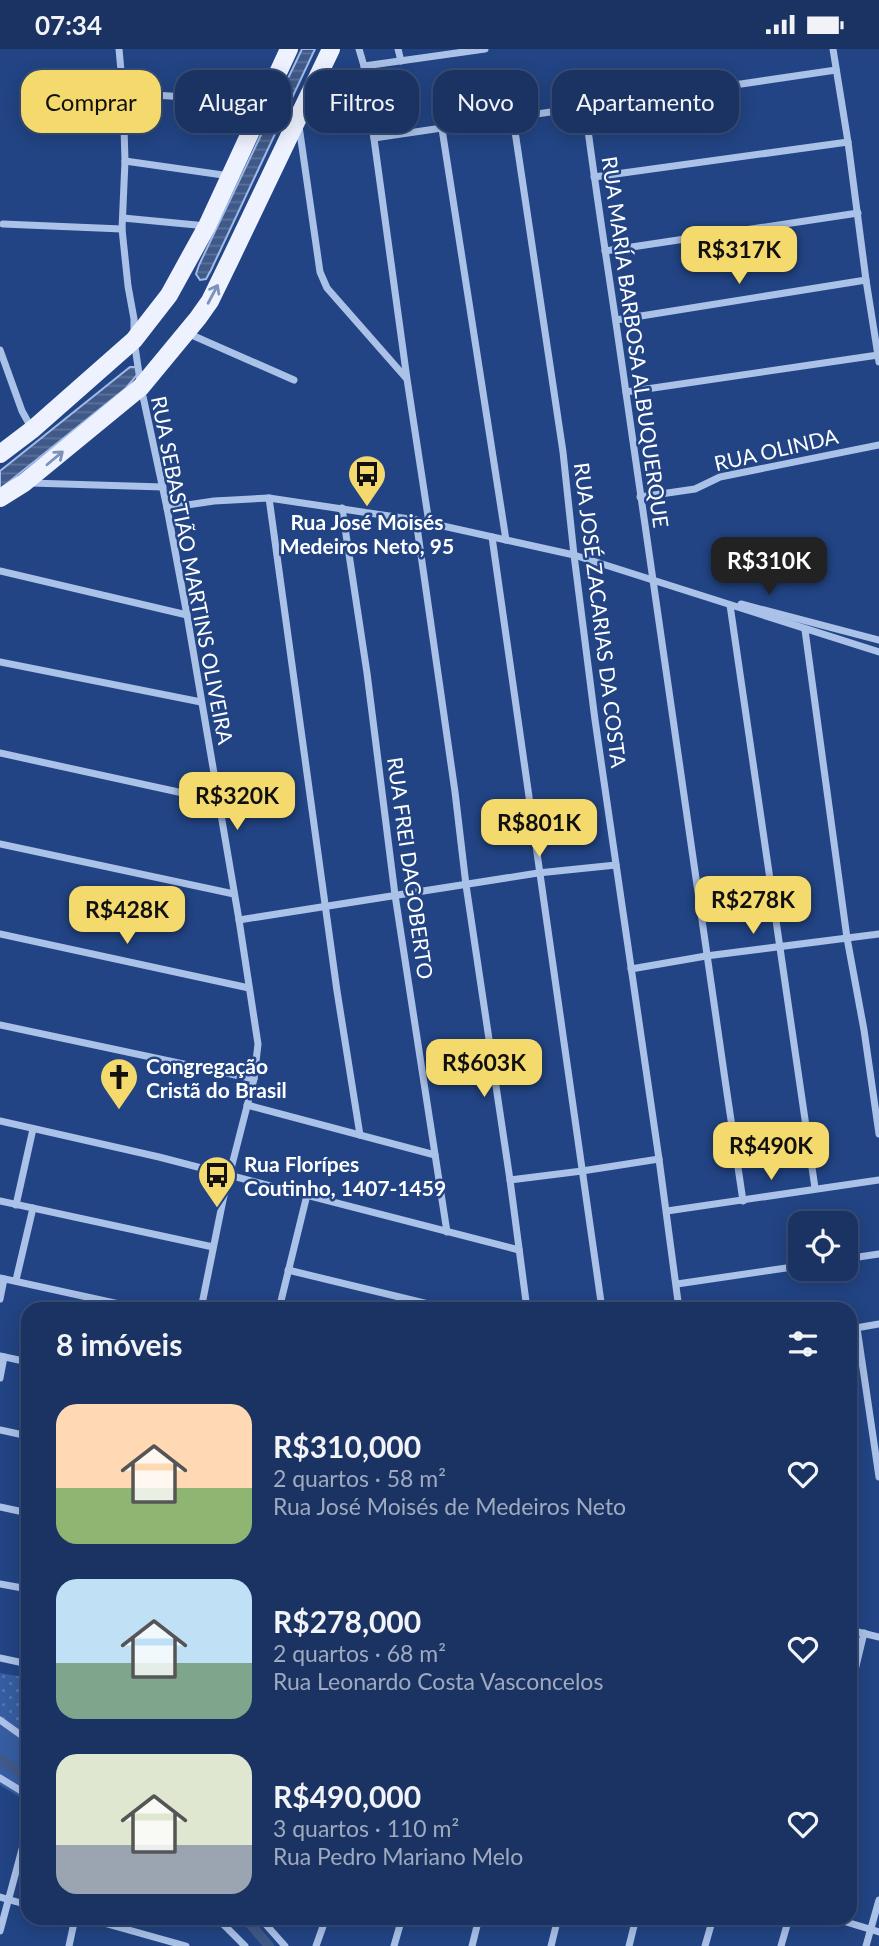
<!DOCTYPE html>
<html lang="pt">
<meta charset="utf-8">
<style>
:root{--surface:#1a3363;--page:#233b69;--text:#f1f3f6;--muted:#9faabe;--line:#384e78;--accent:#f4d96c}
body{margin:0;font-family:Lato,sans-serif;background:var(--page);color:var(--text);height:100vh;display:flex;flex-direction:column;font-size:26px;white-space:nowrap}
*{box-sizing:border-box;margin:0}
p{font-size:23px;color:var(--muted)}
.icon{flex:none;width:38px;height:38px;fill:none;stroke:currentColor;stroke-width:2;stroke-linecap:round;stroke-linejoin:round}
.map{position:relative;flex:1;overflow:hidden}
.panel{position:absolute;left:21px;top:1253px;width:836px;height:623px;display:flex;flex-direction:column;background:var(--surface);border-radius:21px;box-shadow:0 4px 18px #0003,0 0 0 2px var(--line)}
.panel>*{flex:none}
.guide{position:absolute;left:21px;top:21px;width:838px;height:63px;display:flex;gap:14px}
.controls{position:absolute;left:788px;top:1162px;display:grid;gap:14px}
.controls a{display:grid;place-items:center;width:70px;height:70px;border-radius:14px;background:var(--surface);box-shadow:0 4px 18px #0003,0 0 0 2px var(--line);font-size:35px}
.price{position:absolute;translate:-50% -60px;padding:0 16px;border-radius:14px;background:var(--accent);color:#111;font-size:23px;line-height:46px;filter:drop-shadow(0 2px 4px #0008)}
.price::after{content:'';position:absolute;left:50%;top:42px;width:21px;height:16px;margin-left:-10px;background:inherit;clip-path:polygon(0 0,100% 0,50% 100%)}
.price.active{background:#222;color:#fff}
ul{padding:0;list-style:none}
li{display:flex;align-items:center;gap:21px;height:175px;padding:0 35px}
li span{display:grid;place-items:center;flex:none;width:196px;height:140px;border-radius:21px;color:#555}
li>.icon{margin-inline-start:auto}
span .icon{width:84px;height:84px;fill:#fffc;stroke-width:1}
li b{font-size:30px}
h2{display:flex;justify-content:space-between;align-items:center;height:84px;padding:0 35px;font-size:30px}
.tag{padding:0 24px;border-radius:21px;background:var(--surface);box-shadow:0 4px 18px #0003,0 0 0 2px var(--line);font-size:24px;line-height:63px}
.tag.active{background:var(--accent);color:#111}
.status{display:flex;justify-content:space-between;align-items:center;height:49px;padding:0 35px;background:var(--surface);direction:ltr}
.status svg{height:19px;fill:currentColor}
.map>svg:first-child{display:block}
.grass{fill:url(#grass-dots)}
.park{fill:#365da1}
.water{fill:url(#water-rules);stroke:#9ebbea;stroke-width:2}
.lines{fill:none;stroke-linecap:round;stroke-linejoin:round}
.canal{stroke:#405988;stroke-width:10}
.minor{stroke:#aac1e8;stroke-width:7}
.primary{stroke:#edf2fe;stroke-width:18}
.oneway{stroke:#7d92bb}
.labels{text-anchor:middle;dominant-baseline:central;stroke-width:5;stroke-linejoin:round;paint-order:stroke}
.street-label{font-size:21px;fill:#fff;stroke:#224484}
.poi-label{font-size:21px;font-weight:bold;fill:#fff;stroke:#224484;text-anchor:start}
</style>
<div class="status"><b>07:34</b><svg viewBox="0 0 49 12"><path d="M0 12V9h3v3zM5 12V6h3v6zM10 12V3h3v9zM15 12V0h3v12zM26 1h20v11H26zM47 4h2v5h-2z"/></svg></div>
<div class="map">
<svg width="879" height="1897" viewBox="0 0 879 1897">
<defs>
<pattern id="grass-dots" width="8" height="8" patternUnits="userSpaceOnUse" patternTransform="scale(1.75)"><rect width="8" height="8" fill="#365da1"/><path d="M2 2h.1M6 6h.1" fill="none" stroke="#5475af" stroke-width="1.8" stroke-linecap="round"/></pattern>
<pattern id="water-rules" width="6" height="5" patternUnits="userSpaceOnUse" patternTransform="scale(1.75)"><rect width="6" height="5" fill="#405988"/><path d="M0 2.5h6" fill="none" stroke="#5d729a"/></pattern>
</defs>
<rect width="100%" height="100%" fill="#224484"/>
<polygon class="grass" points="0,1624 28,1629 28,1687 0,1667"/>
<polygon class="park" points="0,1674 28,1693 28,1753 0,1736"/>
<g class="water">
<polygon points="302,0 315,0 211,221 206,230 200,231 196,225 199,216"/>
<polygon points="130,318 137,318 137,326 126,339 0,440 0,422"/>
</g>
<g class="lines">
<g class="canal">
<polyline points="0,1710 28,1729"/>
<polyline points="245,1869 269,1897"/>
</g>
<g class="minor">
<polyline points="119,0 123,44 125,112 122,180 128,237 134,270 134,291 141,338 167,459 187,566 239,871 258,995 254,1030 223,1151 201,1260"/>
<polyline points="359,0 364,17 407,330 429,474"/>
<polyline points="398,0 401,12"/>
<polyline points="833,0 848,93 866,231 879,313"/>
<polyline points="364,17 485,0"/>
<polyline points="123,44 265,53"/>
<path d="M585,58C597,154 613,249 626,344C664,614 703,883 743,1152"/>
<polyline points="513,69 563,403 574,506 595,671 659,1110 679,1260"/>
<polyline points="299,77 320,223 327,239 406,329"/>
<polyline points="442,80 506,491"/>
<polyline points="374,89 836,21"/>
<polyline points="125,112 230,127"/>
<polyline points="594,128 848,93"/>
<polyline points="123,169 207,177"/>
<polyline points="3,175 122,180"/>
<polyline points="605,202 858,164"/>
<polyline points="616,271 866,231"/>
<polyline points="187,284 294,331"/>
<polyline points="0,301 22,362 32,380"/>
<polyline points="626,343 878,306"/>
<polyline points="30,434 163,438"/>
<polyline points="640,448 695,440 720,428 879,396"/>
<polyline points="269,449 337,942 360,1086"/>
<polyline points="167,459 214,452 269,449 416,471 574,506 879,603"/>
<polyline points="342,459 367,624 395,846 447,1183"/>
<polyline points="416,471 455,743 466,836 510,1131 527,1260"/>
<polyline points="492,488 602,1260"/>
<polyline points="0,522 187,566"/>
<polyline points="741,555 879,591"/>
<polyline points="730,556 815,1139"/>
<polyline points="805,581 847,889 864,981 879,1085"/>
<polyline points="0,613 201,653"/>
<polyline points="0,704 192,746 218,750"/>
<polyline points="0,795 234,845"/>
<polyline points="239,871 538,824 616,816"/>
<polyline points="0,885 249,939"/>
<polyline points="631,920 706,907 879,885"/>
<polyline points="0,976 254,1030"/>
<polyline points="247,1056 435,1106"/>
<polyline points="0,1072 159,1108 519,1201"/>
<polyline points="510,1131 582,1122 659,1110"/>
<polyline points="0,1152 213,1198"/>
<polyline points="16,1156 33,1080"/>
<polyline points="667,1162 879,1131"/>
<polyline points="845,1210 879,1205"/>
<polyline points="288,1221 449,1260"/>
<polyline points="0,1229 142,1260"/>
<polyline points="16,1231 33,1159"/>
<polyline points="677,1235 800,1217"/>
<polyline points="0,1250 4,1230"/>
<polyline points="279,1260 307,1146"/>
<polyline points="857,1279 879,1428"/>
<polyline points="850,1280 879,1275"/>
<polyline points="0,1307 28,1313"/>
<polyline points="0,1329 4,1308"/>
<polyline points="0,1381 28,1387"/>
<polyline points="0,1458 28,1464"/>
<polyline points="0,1535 28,1540"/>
<polyline points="850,1581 879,1588"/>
<polyline points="0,1609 28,1615"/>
<polyline points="850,1642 864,1584"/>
<polyline points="0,1671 28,1691"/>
<polyline points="0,1729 28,1746"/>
<polyline points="0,1848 28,1856"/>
<polyline points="86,1869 186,1897"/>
<polyline points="217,1869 245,1897"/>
<polyline points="260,1869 285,1897"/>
<polyline points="833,1869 879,1883"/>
<polyline points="0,1882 28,1778"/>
<polyline points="69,1897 75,1869"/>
<polyline points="316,1897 326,1869"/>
<polyline points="394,1897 402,1869"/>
<polyline points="472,1897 479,1869"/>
<polyline points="551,1897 558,1869"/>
<polyline points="629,1897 636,1869"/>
<polyline points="705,1897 713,1869"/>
<polyline points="781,1897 789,1869"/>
<polyline points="866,1897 879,1851"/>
</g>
<g class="primary">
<polyline points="0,405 33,380 134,291 169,246 207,177 289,0"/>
<polyline points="0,449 24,434 141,338 198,269 210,252 230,211 331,0"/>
</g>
</g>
<defs><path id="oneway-shaft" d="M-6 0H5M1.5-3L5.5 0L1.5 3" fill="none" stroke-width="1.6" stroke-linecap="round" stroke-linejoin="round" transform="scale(1.75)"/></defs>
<g class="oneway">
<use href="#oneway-shaft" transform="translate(213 245) rotate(-62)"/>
<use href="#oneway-shaft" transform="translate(55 409) rotate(-40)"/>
</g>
<defs>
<symbol id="bus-pin" viewBox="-11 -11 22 30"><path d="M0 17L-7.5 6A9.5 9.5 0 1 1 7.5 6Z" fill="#f4d96c" stroke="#224484"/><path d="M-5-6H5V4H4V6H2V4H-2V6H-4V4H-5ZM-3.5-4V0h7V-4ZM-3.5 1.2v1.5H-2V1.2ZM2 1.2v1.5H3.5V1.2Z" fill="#111"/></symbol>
<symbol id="church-pin" viewBox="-11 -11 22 30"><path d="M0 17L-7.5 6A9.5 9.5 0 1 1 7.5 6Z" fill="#f4d96c" stroke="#224484"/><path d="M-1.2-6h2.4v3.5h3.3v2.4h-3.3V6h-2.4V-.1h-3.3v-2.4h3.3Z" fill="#111"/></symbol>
</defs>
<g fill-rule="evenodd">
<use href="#bus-pin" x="345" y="403" width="44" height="60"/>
<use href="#church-pin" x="97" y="1006" width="44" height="60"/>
<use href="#bus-pin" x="195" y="1104" width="44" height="60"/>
</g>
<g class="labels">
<g class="street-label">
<text transform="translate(636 293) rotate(82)">RUA MARÍA BARBOSA ALBUQUERQUE</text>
<text transform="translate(776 400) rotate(-13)">RUA OLINDA</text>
<text transform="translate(193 521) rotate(79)">RUA SEBASTIÃO MARTINS OLIVEIRA</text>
<text transform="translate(601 566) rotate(83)">RUA JOSÉ ZACARIAS DA COSTA</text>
<text transform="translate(411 819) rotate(82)">RUA FREI DAGOBERTO</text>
</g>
<g class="poi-label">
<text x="367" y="472" text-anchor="middle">Rua José Moisés<tspan x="367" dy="24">Medeiros Neto, 95</tspan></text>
<text x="146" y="1016">Congregação<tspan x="146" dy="24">Cristã do Brasil</tspan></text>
<text x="244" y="1114">Rua Florípes<tspan x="244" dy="24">Coutinho, 1407-1459</tspan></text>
</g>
</g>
</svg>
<div class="controls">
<a><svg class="icon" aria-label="locate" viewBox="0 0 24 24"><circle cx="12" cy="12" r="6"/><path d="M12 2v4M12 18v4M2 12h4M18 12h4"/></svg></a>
</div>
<b class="price" style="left:739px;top:237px">R$317K</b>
<b class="price active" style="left:769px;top:548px">R$310K</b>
<b class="price" style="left:237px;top:783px">R$320K</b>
<b class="price" style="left:539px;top:810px">R$801K</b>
<b class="price" style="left:753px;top:887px">R$278K</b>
<b class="price" style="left:127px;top:897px">R$428K</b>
<b class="price" style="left:484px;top:1050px">R$603K</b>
<b class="price" style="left:771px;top:1133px">R$490K</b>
<div class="guide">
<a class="tag active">Comprar</a>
<a class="tag">Alugar</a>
<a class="tag">Filtros</a>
<a class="tag">Novo</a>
<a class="tag">Apartamento</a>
</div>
<section class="panel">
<h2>8 imóveis<svg class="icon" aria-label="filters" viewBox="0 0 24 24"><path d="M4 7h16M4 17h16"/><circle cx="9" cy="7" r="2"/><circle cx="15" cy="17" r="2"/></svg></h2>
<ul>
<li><span style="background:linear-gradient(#ffd9b3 60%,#8fb573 0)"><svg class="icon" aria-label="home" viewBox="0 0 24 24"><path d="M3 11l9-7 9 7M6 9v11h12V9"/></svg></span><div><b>R$310,000</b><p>2 quartos · 58 m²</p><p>Rua José Moisés de Medeiros Neto</p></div><svg class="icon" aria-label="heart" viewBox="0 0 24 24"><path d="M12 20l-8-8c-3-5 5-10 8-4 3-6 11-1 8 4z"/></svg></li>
<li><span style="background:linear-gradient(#bfe0f5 60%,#7fa58c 0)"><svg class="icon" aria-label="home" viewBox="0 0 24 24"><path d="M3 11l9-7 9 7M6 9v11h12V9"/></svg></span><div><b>R$278,000</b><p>2 quartos · 68 m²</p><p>Rua Leonardo Costa Vasconcelos</p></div><svg class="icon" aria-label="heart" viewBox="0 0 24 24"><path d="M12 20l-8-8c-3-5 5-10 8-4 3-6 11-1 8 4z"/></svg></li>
<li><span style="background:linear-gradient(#dfe7d0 65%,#9aa5b1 0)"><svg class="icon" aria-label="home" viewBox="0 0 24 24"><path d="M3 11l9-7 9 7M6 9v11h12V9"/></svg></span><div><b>R$490,000</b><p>3 quartos · 110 m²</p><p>Rua Pedro Mariano Melo</p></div><svg class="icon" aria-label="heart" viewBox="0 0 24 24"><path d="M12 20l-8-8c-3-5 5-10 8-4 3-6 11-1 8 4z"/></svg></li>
</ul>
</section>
</div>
